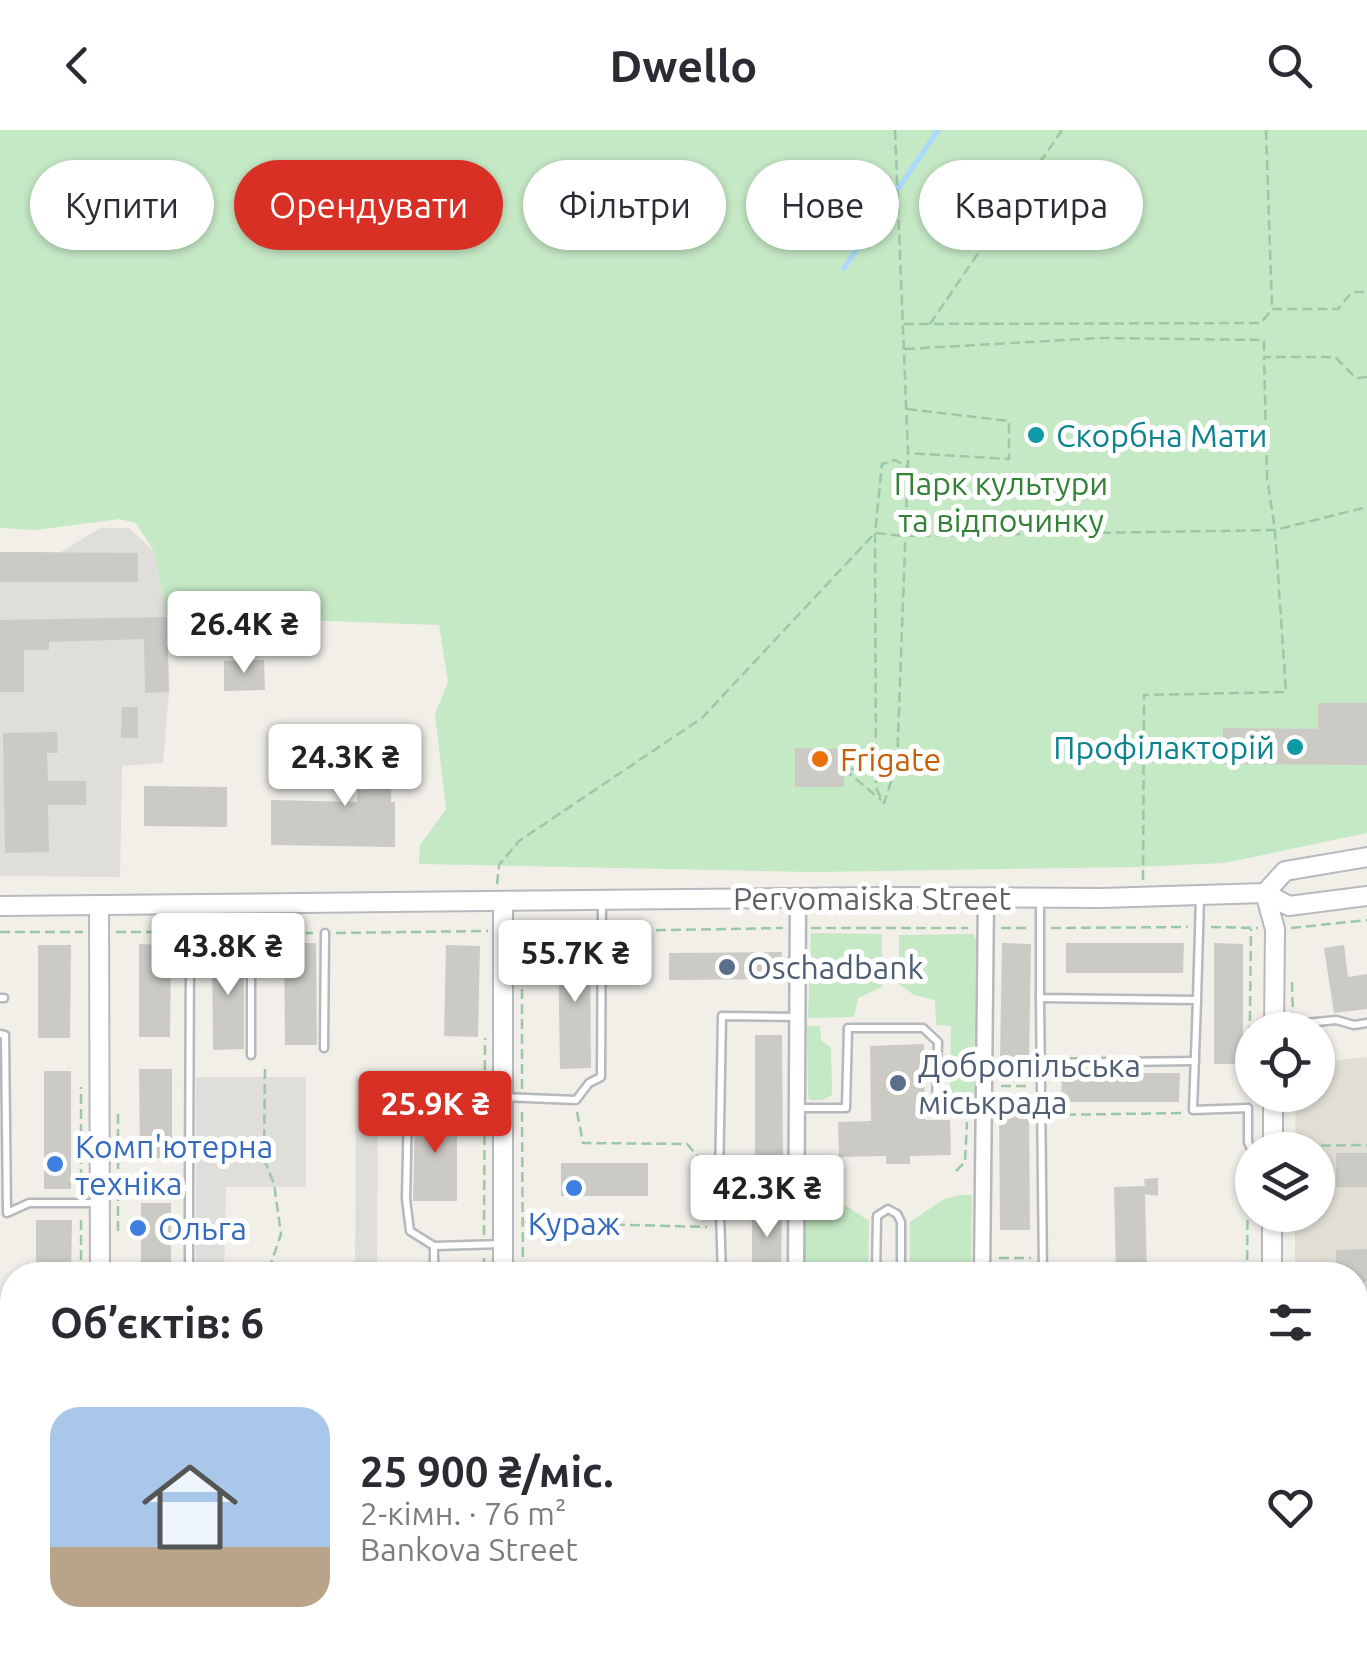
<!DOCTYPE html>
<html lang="uk">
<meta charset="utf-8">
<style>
:root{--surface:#fff;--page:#f7f7f7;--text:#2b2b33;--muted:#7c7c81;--accent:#d93025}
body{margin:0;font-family:Ubuntu,sans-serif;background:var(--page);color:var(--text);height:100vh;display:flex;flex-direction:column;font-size:38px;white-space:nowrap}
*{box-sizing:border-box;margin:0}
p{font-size:32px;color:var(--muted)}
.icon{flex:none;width:55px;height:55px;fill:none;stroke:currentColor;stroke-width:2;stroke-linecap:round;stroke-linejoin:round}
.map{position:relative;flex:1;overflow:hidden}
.details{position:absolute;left:0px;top:1132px;width:1368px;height:392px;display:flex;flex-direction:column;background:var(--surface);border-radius:40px 40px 0 0;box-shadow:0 2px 8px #0004}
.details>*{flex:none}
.guide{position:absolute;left:30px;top:30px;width:1308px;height:90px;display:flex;gap:20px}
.buttons{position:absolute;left:1235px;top:882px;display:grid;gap:20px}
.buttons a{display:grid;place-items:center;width:100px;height:100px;border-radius:50%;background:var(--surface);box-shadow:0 2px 8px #0004;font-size:50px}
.price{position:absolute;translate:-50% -85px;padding:0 22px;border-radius:10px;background:#fff;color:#222;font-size:32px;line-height:65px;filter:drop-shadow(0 2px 5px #0008)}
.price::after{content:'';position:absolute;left:50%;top:60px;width:30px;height:22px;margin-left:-15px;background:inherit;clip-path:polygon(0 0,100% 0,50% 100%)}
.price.current{background:var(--accent);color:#fff}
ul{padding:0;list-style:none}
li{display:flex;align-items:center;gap:30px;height:250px;padding:0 50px}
li span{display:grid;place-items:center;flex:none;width:280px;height:200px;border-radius:30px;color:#555}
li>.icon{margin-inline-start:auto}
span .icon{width:120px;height:120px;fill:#fffc;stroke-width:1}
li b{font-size:42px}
h2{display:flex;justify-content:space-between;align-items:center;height:120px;padding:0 50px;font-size:42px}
.tag{padding:0 35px;border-radius:45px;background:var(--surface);box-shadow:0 2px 8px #0004;font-size:35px;line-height:90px}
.tag.current{background:var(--accent);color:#fff}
header{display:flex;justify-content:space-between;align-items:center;height:130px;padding:0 50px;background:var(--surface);font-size:45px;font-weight:700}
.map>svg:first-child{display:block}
.industrial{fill:#e0deda}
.education{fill:#e1ded6}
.green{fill:#c5e8c5}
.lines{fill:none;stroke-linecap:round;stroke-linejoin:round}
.stream{stroke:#aadaff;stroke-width:5}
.building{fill:#cccac5}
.lane-casing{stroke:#b5b8bc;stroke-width:11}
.street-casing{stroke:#b5b8bc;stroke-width:19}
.secondary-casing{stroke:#b6babf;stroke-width:22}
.path{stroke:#9cc7a9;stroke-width:2.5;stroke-dasharray:10 5;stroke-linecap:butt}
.lane{stroke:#fff;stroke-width:6}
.street{stroke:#fff;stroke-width:14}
.secondary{stroke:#fff;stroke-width:18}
.culture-dot{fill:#0f9aa8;stroke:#fff;stroke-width:4}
.food-dot{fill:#e8710a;stroke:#fff;stroke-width:4}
.service-dot{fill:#5c6f8a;stroke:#fff;stroke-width:4}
.shop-dot{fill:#3f7fe0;stroke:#fff;stroke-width:4}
.labels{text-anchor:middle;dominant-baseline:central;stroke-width:10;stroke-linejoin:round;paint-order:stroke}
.culture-label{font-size:32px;fill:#0d838f;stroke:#fff;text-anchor:start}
.park-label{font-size:32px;fill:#348238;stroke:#fff}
.food-label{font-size:32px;fill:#c56008;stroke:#fff;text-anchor:start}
.street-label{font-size:32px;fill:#5f6368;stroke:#fff}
.service-label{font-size:32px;fill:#4e5e75;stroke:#fff;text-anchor:start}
.shop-label{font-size:32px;fill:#366cbe;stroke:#fff;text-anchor:start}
</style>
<header><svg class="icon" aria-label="back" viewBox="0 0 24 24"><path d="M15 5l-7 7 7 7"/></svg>Dwello<svg class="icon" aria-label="search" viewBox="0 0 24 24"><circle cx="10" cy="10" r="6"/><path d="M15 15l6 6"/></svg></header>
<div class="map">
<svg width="1367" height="1523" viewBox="0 0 1367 1523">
<rect width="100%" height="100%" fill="#f1efe8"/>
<g class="industrial">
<polygon points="100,398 129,398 154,421 167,485 169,562 163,633 122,636 120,747 0,746 0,422 61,422"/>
<polygon points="196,947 306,947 306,1057 226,1057 224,1145 196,1145"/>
<polygon points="356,947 378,947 377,1145 355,1145"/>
<rect x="621" y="1513" width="118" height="10"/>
</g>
<g class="education">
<polygon points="1367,927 1367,1213 1355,1213 1355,1145 1295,1145 1295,1085 1318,1085 1318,1020 1295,1020 1296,965 1318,965 1318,932"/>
<polygon points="1367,1434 1367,1523 1301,1523 1301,1513 1355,1512 1355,1435"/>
</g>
<g class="green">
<polygon points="0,0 1367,0 1367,703 1224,733 1136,737 814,742 419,734 420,715 446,679 435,584 448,552 439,495 167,485 154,421 136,393 119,389 36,400 0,398"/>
<polygon points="811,803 882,804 882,857 858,868 854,887 808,888"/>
<path d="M899,805L973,804L976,809L974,964C966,968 958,969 950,963L951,896L936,895L935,870L914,865L899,854Z"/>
<polygon points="807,896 820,896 821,910 831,918 832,962 831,966 822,970 810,970 808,966"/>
<polygon points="819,1060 826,1062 869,1091 868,1145 803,1145 804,1066"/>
<polygon points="961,1065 972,1065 971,1145 910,1145 910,1092 944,1069"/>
</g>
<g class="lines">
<polyline class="stream" points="844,138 938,0"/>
</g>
<g class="building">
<polygon points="0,422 138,423 138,452 0,452"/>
<polygon points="167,487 169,562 145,563 144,509 49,512 49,520 24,520 24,562 0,562 0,490"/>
<polygon points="264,530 265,560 224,561 224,531"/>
<polygon points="1318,573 1367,573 1367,635 1223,634 1223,598 1318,599"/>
<polygon points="122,577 138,577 138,608 121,608"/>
<polygon points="57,602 58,623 47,623 48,651 86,651 86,675 48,675 49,722 5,723 3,603"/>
<polygon points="358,608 392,608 391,672 395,672 395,717 271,715 271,670 357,672"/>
<polygon points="795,618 844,619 844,657 795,657"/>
<polygon points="144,656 227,657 227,697 144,696"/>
<polygon points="284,813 316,813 317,915 285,915"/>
<polygon points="558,813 590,813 591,938 560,939"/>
<polygon points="1002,813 1031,814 1029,932 1000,931"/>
<polygon points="1066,813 1184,813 1183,843 1066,843"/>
<polygon points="1214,813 1243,814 1243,934 1214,934"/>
<polygon points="139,814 171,815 170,907 139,907"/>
<polygon points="38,815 71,815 70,908 38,908"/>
<polygon points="446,815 480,816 478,907 444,906"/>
<polygon points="1344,815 1348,847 1367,844 1367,879 1334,883 1324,818"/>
<polygon points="212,818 244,818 244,919 213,920"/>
<polygon points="782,822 782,849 669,850 669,823"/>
<polygon points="755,905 782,905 783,1029 755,1029"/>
<polygon points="924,914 925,990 950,990 951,1025 910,1026 910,1034 886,1034 886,1026 839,1027 838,992 871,991 870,916"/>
<polygon points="139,939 172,939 172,1028 140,1028"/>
<rect x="44" y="941" width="27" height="118"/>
<polygon points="1062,943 1180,943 1179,972 1061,972"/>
<polygon points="1029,978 1030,1100 1000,1100 999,979"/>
<polygon points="415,981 457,981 457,1071 413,1071"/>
<rect x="1336" y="1023" width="31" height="34"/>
<rect x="561" y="1033" width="87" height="33"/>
<polygon points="1158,1048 1158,1066 1145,1064 1147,1145 1116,1145 1114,1057 1145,1056 1144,1049"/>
<rect x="141" y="1073" width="30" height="72"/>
<polygon points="752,1075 782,1076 781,1145 752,1145"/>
<polygon points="36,1090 72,1090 71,1145 36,1145"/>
<polygon points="1367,1119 1367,1152 1355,1152 1355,1145 1336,1145 1336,1120"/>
<rect x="448" y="1133" width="31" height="12"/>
<rect x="1355" y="1249" width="12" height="68"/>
</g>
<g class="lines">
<defs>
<g id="lane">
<polyline points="1040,770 1040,868 1197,870 1193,980 1248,978 1248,1012 1252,1021"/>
<polyline points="251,803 251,925"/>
<polyline points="0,868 4,868"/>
<polyline points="1040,868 1043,1145"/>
<polyline points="1197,870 1200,766"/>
<polyline points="1276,896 1336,890 1354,895 1367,893"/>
<polyline points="0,904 5,905 7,1083 29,1073 96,1073"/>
<polyline points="324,918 325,803"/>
<polyline points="1040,933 1195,931"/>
<polyline points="504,967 576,970 589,953 601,947 602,771"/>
<polyline points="408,976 406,1069 410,1101 434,1116 502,1114"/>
<polyline points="798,978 846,978 848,898 923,898 938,912 936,975 982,974"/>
<polyline points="189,1058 190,818"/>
<polyline points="101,1060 189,1058 189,1145"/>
<polyline points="434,1145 434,1116"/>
<polyline points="722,1145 719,1052 722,886 796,887"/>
<polyline points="876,1145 877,1086 888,1079 897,1084 901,1092 901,1145"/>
<polyline points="1355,1347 1367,1347"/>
<polyline points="0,1455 8,1455 12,1463"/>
<polyline points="190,1512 190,1523"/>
<polyline points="974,1512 974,1523"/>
<polyline points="609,1523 609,1512"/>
</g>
<g id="street">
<polyline points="796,1145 798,768"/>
<polyline points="982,1145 986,766"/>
</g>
<g id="secondary">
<polyline points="1265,763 1275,799 1274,900"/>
<polyline points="1265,763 1285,741 1367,727"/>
<polyline points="503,771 503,1145"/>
<polyline points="0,776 884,767 1102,768 1265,763 1289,776 1367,766"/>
<polyline points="99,776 100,1145"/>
<polyline points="1273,1020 1273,965"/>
<polyline points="1272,1145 1272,1085"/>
<polyline points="102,1512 102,1523"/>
<polyline points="501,1523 501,1512"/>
<polyline points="1270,1523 1270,1512"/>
</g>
</defs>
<use href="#lane" class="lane-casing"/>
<use href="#street" class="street-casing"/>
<use href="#secondary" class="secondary-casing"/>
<g class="path">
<polyline points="895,0 908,323 908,337 895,330 882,334 875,403 876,658 884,673 897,634 908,337"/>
<polyline points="1266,0 1272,178"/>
<polyline points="904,194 1261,193 1272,179 1338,179 1352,162 1367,162"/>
<polyline points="930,194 1062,0"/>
<polyline points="905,219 1101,208 1264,210 1264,224"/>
<polyline points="907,279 1009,291 1009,329 908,323"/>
<polyline points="844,639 881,670"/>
<polyline points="846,639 876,639"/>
<polyline points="1143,750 1144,565 1286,562 1275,400 1267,347 1264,227 1335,227 1356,248 1367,247"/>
<polyline points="497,754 499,735 519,711 702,588 875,403 904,406 1275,400 1367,377"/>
<polyline points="1211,797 1258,798"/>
<polyline points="811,798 968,798"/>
<polyline points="1001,798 1028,798"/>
<polyline points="1051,798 1188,797"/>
<polyline points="1291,798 1367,790"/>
<polyline points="521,801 588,801"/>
<polyline points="611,801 783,798"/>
<polyline points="0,802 83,802"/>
<polyline points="116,802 238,802"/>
<polyline points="261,803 313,803"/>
<polyline points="336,803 488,801"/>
<polyline points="1292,852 1293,884"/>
<polyline points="265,939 264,1029 274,1054 281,1104 267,1145"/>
<polyline points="1001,956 1028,956"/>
<polyline points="522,959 522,802"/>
<polyline points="1249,966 1251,799"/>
<polyline points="522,982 523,1145"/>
<polyline points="577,982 583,1013 687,1014 708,1038"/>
<polyline points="118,984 118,1046"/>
<polyline points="1051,985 1183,983"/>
<polyline points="1291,1016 1367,1015"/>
<polyline points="956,1041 965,1032 967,992"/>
<polyline points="81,1064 81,957"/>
<polyline points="732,1066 779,1064"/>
<polyline points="525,1092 707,1097"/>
<polyline points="118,1101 118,1069"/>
<polyline points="484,1105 485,908"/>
<polyline points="484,1128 484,1145"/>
<polyline points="999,1128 1031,1128"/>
<polyline points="81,1145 81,1087"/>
<polyline points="1247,1145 1248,1033"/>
<polyline points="1244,1512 1244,1523"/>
<polyline points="523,1523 523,1512"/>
<polyline points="749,1523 749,1512"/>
<polyline points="854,1523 854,1512"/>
<polyline points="886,1523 886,1512"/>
<polyline points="918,1523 918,1512"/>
</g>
<use href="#lane" class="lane"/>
<use href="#street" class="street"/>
<use href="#secondary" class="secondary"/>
</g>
<g class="culture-dot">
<circle cx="1036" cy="305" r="10"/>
<circle cx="1295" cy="617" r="10"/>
</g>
<circle class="food-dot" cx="820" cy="629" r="10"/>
<g class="service-dot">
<circle cx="727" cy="837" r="10"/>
<circle cx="898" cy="953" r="10"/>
</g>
<g class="shop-dot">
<circle cx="55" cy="1034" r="10"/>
<circle cx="574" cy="1058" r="10"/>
<circle cx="138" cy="1098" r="10"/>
</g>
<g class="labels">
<g class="culture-label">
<text x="1056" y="305">Скорбна Мати</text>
<text x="1275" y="617" text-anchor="end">Профілакторій</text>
</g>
<g class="park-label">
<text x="1001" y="353">Парк культури<tspan x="1001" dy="37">та відпочинку</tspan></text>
</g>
<g class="food-label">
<text x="840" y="629">Frigate</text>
</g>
<g class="street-label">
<text x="872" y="768">Pervomaiska Street</text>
</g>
<g class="service-label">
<text x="747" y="837">Oschadbank</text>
<text x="918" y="935">Добропільська<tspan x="918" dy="37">міськрада</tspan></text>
</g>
<g class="shop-label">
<text x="75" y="1016">Комп'ютерна<tspan x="75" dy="37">техніка</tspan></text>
<text x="574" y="1093" text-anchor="middle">Кураж</text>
<text x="158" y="1098">Ольга</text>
</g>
</g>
</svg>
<div class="buttons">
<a><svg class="icon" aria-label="locate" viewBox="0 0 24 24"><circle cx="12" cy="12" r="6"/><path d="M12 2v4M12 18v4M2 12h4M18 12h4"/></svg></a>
<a><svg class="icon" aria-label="layers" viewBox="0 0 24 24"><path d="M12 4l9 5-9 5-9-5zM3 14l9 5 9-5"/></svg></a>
</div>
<b class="price" style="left:244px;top:546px">26.4K ₴</b>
<b class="price" style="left:345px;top:679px">24.3K ₴</b>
<b class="price" style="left:228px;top:868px">43.8K ₴</b>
<b class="price" style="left:575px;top:875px">55.7K ₴</b>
<b class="price current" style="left:435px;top:1026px">25.9K ₴</b>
<b class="price" style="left:767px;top:1110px">42.3K ₴</b>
<div class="guide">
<a class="tag">Купити</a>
<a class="tag current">Орендувати</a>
<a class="tag">Фільтри</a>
<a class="tag">Нове</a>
<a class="tag">Квартира</a>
</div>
<section class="details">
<h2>Об’єктів: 6<svg class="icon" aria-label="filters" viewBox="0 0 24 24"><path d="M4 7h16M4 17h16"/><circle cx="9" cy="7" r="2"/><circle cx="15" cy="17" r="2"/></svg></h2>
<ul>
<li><span style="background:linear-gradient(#a9c7e8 70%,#b9a48a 0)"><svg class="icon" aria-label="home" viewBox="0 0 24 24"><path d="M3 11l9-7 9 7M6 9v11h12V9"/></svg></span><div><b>25 900 ₴/міс.</b><p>2-кімн. · 76 m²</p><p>Bankova Street</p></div><svg class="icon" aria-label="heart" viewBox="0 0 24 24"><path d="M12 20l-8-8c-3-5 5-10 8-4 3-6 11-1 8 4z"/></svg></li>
</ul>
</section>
</div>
